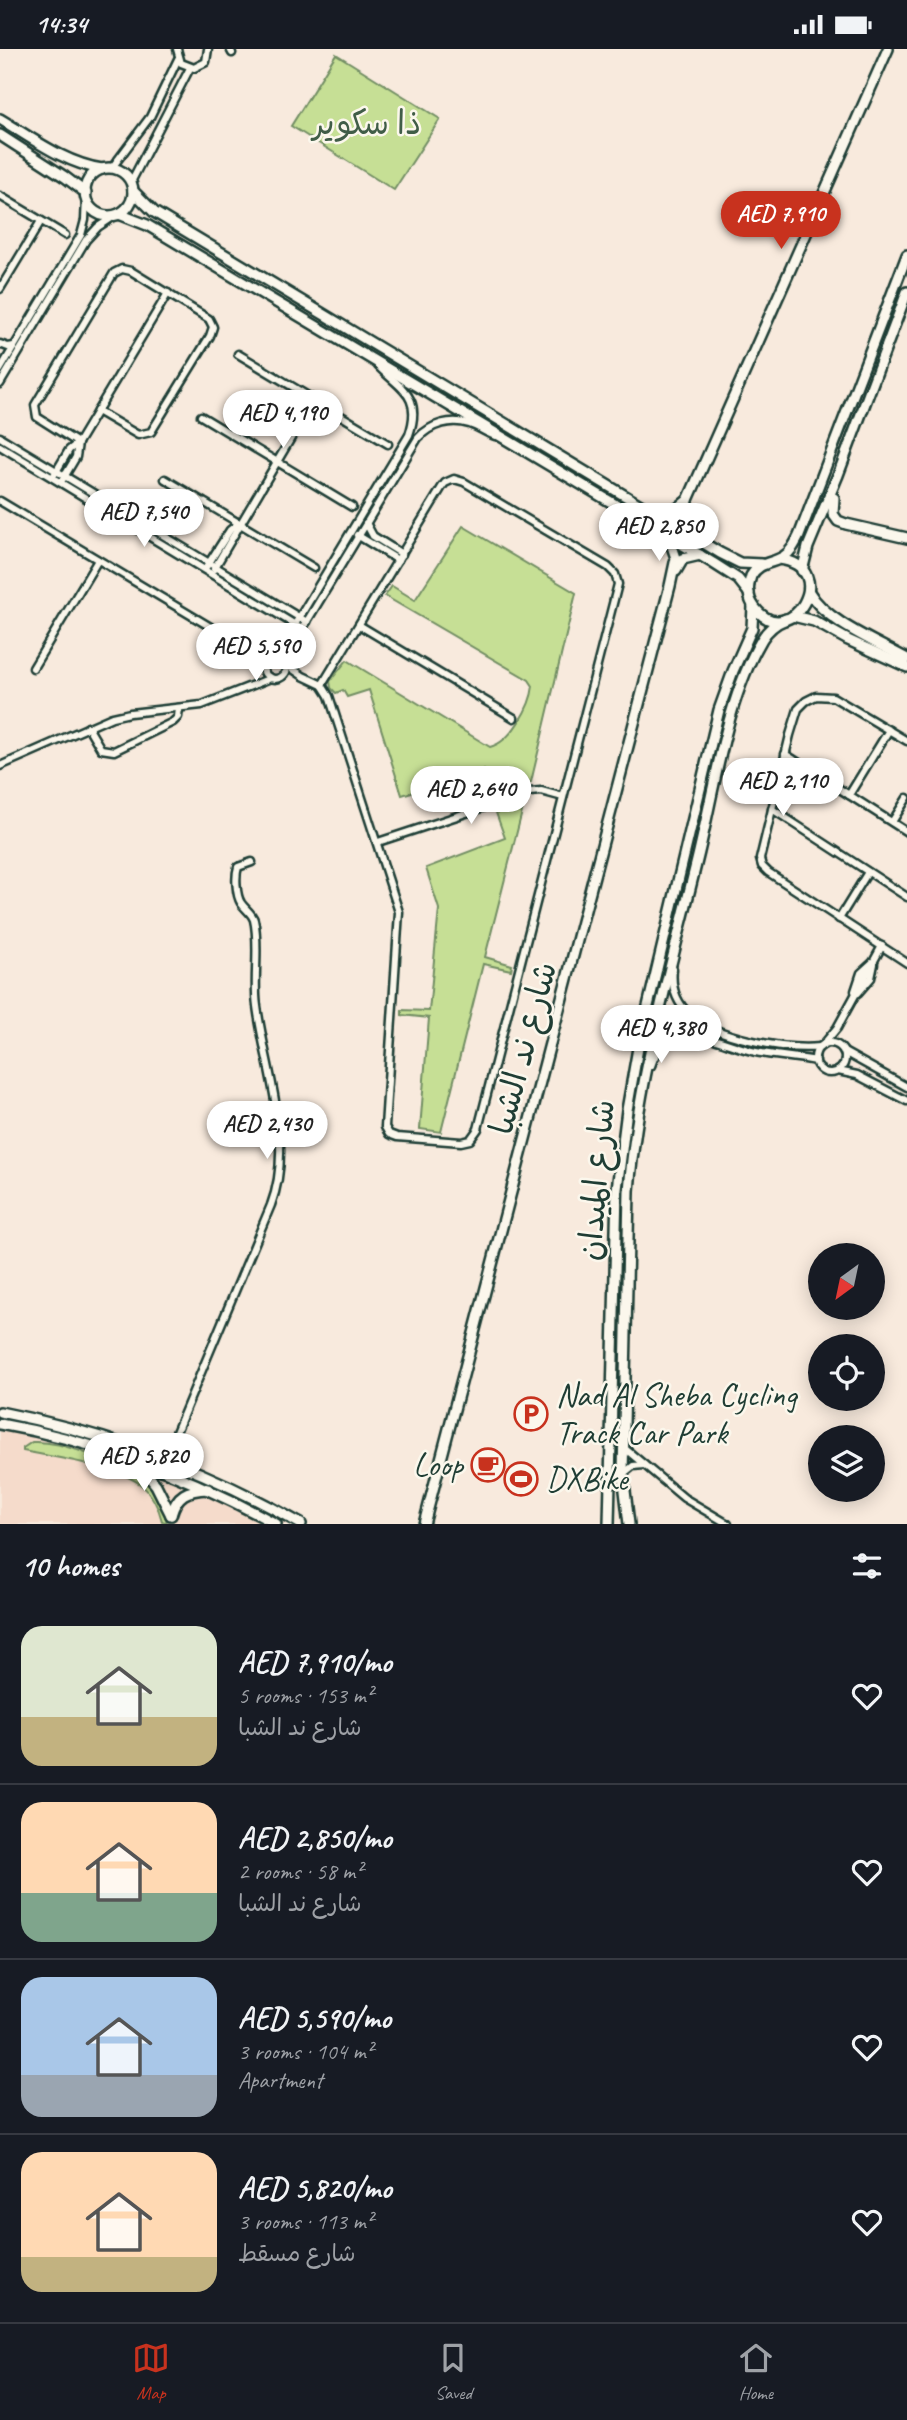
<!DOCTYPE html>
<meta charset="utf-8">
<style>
:root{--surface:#171b24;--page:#20242c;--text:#f1f3f6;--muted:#9ea1a6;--line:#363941;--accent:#c8321e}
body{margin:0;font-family:Caveat,"Playpen Sans Arabic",sans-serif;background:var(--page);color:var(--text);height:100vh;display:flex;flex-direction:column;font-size:26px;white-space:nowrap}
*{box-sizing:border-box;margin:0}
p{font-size:23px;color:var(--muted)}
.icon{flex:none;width:38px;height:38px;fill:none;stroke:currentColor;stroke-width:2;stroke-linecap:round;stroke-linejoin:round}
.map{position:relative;height:1475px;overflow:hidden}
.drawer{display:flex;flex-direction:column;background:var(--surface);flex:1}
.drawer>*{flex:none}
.needle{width:46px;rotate:213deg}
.fabs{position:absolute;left:808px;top:1194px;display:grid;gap:14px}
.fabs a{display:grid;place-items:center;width:77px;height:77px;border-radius:50%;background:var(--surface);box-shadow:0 4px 18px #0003;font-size:35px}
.price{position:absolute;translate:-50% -60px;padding:0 16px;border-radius:24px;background:#fff;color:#222;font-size:23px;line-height:46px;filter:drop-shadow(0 2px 4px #0008)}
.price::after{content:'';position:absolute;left:50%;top:42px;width:21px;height:16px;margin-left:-10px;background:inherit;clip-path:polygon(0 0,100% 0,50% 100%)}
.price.current{background:var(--accent);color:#fff}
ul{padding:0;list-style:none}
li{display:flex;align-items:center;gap:21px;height:175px;padding:0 21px}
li+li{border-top:2px solid var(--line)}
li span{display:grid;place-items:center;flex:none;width:196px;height:140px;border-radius:21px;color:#555}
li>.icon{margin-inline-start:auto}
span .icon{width:84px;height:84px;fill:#fffc;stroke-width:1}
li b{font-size:30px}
h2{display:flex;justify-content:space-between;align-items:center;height:84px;padding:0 21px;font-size:30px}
.status{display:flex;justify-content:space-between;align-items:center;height:49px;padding:0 35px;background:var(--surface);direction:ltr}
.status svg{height:19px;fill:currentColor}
.dock{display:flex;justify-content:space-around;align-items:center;height:98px;border-top:2px solid var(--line);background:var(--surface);font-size:19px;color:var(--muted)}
.dock a{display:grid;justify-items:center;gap:4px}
.dock .current{color:var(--accent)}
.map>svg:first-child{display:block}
.built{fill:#f5dbcb}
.green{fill:#c6df95;stroke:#728e64;stroke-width:2}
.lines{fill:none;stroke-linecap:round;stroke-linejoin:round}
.street-casing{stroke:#1f3d34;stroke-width:11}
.secondary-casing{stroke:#1f3d34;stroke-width:14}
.street{stroke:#fbf7ec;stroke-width:6}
.secondary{stroke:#fbf7ec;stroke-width:9}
.labels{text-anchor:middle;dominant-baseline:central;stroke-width:5;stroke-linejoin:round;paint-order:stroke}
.park-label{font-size:33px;fill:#405d47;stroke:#fbf7ec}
.street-label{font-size:33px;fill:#1f3d34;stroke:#fbf7ec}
.poi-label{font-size:33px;fill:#1f3d34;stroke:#fbf7ec;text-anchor:start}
</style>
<div class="status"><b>14:34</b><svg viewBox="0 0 49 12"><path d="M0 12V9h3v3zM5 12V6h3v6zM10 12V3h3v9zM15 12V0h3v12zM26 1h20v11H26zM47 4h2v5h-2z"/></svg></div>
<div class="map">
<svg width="907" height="1475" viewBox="0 0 907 1475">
<rect width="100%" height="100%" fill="#f8eadd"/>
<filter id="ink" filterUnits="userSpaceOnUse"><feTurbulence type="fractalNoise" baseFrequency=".0143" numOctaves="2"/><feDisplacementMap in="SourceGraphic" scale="14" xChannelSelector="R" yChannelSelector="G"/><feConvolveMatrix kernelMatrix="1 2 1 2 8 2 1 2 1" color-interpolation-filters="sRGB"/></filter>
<g filter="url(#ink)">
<polygon class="built" points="0,1379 117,1406 218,1436 293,1475 0,1475"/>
<g class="green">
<polygon points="336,5 440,70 394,141 291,77"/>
<path d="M463,477L576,544L531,733L492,747L484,721L402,746L369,641L347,648L343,641L336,644L331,639L330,632L347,611L490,698C511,693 531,657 533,637L529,631L385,547L392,537L415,551Z"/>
<polygon points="525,751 485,908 512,916 511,921 483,915 441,1083 420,1080 429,969 402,966 402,961 429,962 439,860 426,819 505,789 495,761"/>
<path d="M32,1393C51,1392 68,1398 86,1404C131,1417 155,1423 167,1474L162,1472C159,1459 151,1443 140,1435C115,1417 53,1408 23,1402V1399Z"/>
</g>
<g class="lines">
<defs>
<g id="street">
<polyline points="177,0 181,14 194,19 206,13 208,0"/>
<polyline points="230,0 232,4"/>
<polyline points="111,120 150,68 178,10"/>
<polyline points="131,133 190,19"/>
<polyline points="0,147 65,186"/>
<polyline points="0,240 41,172"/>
<polyline points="0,295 8,298 14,297"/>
<polyline points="238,305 388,395"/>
<polyline points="0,321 81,186 85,171 86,148"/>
<polyline points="0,335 86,191 98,178 116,166"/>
<polyline points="201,367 352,458"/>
<polyline points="0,388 307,573"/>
<polyline points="78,394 37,368 35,356 114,224 122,220 131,222 209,270 213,278 210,287 151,383 138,386 97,362"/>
<polyline points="0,397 302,580"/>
<polyline points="54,426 69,401 78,394 168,244"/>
<polyline points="63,430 76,408 78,394"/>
<polyline points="165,430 314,519"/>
<polygon points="454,430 464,433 608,518 615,525 618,535 478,1080 470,1091 461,1093 397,1088 389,1085 385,1078 399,863 329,647 322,636 442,438 445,434"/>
<polyline points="0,452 249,601 270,607"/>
<polyline points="366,474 373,487 402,505"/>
<polyline points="357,486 398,511"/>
<polyline points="207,517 230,481 239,474"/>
<polyline points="214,520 314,350"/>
<polyline points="359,576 514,669"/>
<circle cx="275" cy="618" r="12"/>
<path d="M271,606L279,599L299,569L409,386C423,346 400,340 378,317"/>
<path d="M286,612L289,602L418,389C431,375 451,369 469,375C479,378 486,384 495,387"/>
<polyline points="287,616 303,627 322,636"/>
<polyline points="33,619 98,511"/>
<polyline points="88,678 101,700 114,702 173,673 178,668 179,659"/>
<polyline points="907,692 833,648 816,647 806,652 798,660 790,686 760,810 762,817 768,823 907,914"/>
<polyline points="785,705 907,783"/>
<polyline points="0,717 112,668 130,664 202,656 271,629"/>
<polyline points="849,746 889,681"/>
<polyline points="772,760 907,848"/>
<polyline points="892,773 907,749"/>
<polyline points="378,793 530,743 541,742 563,748"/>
<polyline points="839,870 868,823"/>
<path d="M673,920C671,937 676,953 689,965C714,988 787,1002 820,998"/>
<polyline points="855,942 861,924 872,914"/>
<polyline points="858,944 871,929 874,915"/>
<circle cx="830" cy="1009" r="15"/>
<polyline points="823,996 837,979 882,897"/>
<polyline points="844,1003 907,1038"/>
<path d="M651,1017C670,962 718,995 756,1003C776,1007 796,1008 816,1012"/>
<polyline points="838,1022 857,1026 907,1052"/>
<polyline points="623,1398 684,1449 728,1475"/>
<path d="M169,1424V1400L271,1156C295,1093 265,1020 257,957C253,931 260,895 254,871C252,864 245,860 241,854C236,846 235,827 238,818L252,813"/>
<polyline points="623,1425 633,1417 644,1416"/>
</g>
<g id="secondary">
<path d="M0,70C32,89 64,114 102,120"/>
<polyline points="0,86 65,128 86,144"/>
<circle cx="109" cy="143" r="24"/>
<polyline points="133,142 154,163 720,504 740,514 762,515"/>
<polyline points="119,165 147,176 713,514 738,530 749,544"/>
<polyline points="834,449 833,465 838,472 846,475 907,489"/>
<polyline points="657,465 677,460 688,451"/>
<polyline points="692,486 686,469 688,451 888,0"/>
<path d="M779,510C842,518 790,604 755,559C748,550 747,538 751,527C759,513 771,515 783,508C791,503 795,495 799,487L907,206"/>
<polyline points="676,522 683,510 700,506"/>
<polyline points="802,522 808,498 838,426 907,243"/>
<path d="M809,543C826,573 877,593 907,610"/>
<polyline points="793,567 814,572 848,591 907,618"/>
<path d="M0,1363C107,1384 206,1420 301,1475"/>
<path d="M0,1375C97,1392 189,1427 276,1475"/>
<polyline points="136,1412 156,1436 171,1466"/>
<path d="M171,1466C177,1445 187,1441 208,1440"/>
<polyline points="424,1475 670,537 676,509 669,488"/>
<polyline points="609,1475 617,1140 627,1061 638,999 719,661 733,622 752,579 753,557"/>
<path d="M629,1475L623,1425L629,1142C638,1026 672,916 699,803C715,736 727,649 762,590C768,580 776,574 786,570"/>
</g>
</defs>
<use href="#street" class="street-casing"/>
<use href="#secondary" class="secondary-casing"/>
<use href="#street" class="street"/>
<use href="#secondary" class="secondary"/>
</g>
</g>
<defs>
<symbol id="parking-ring" viewBox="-11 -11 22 22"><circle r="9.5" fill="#fbf7ec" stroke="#c8321e" stroke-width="1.5"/><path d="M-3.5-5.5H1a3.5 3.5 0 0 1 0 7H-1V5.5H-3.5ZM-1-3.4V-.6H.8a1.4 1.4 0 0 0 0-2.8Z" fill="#c8321e"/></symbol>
<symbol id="cafe-ring" viewBox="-11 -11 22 22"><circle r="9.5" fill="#fbf7ec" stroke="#c8321e" stroke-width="1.5"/><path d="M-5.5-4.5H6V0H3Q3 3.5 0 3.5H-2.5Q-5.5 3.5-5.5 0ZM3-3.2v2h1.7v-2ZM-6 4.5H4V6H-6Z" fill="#c8321e"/></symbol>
<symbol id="stadium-ring" viewBox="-11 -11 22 22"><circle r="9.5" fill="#fbf7ec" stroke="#c8321e" stroke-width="1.5"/><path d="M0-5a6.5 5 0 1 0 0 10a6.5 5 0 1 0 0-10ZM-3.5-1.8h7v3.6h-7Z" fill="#c8321e"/></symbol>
</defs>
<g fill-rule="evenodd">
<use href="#parking-ring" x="512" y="1346" width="38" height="38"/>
<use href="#cafe-ring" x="469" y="1397" width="38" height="38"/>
<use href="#stadium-ring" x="502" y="1411" width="38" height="38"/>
</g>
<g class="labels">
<g class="park-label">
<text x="367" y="74">ذا سكوير</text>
</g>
<g class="street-label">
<text transform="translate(523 999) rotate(-75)">شارع ند الشبا</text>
<text transform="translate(596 1131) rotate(-85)">شارع الميدان</text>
</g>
<g class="poi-label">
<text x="556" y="1346">Nad Al Sheba Cycling<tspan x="556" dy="38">Track Car Park</tspan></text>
<text x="463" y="1416" text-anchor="end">Loop</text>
<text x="546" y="1430">DXBike</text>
</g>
</g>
</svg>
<div class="fabs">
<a><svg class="needle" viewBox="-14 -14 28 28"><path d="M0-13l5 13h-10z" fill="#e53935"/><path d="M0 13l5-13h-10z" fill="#9ea1a6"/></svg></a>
<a><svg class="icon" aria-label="locate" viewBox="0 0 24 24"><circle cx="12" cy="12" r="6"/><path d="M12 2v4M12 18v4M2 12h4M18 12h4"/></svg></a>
<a><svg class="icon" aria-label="layers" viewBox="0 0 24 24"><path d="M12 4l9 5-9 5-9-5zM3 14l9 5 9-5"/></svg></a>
</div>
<b class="price current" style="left:781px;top:202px">AED 7,910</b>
<b class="price" style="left:283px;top:401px">AED 4,190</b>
<b class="price" style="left:144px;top:500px">AED 7,540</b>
<b class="price" style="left:659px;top:514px">AED 2,850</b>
<b class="price" style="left:256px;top:634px">AED 5,590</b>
<b class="price" style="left:783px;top:769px">AED 2,110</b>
<b class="price" style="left:471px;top:777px">AED 2,640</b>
<b class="price" style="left:661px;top:1016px">AED 4,380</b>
<b class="price" style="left:267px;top:1112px">AED 2,430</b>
<b class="price" style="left:144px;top:1444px">AED 5,820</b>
</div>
<section class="drawer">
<h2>10 homes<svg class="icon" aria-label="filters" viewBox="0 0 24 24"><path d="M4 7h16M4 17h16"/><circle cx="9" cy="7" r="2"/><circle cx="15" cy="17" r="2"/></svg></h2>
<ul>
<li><span style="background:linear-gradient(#dfe7d0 65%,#c2b280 0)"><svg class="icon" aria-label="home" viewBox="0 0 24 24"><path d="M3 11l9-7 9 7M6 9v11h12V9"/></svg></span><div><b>AED 7,910/mo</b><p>5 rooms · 153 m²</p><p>شارع ند الشبا</p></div><svg class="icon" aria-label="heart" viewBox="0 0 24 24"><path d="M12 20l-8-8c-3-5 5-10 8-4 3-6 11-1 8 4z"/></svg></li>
<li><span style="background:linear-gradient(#ffd9b3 65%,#7fa58c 0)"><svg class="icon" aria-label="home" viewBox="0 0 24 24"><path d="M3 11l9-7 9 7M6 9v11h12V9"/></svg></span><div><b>AED 2,850/mo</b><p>2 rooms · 58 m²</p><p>شارع ند الشبا</p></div><svg class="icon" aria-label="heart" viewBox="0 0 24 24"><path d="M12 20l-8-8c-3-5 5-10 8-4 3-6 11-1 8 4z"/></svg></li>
<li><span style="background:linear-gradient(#a9c7e8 70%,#9aa5b1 0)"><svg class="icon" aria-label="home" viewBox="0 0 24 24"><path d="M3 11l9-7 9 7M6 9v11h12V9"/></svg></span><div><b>AED 5,590/mo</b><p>3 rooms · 104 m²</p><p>Apartment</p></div><svg class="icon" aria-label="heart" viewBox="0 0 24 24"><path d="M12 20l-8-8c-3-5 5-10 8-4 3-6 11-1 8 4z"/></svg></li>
<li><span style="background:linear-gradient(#ffd9b3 75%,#c2b280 0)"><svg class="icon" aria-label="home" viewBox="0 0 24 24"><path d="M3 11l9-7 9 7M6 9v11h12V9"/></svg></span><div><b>AED 5,820/mo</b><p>3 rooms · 113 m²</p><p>شارع مسقط</p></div><svg class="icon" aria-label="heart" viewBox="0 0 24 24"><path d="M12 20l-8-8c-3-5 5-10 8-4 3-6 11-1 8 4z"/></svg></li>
</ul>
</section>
<nav class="dock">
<a class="current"><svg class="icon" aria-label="map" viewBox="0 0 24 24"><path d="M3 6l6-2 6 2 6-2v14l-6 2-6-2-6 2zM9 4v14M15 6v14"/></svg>Map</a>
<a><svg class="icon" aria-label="saved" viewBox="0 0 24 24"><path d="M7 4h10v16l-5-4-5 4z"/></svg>Saved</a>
<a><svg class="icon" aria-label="home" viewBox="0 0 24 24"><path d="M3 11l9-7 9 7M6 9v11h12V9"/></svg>Home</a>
</nav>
